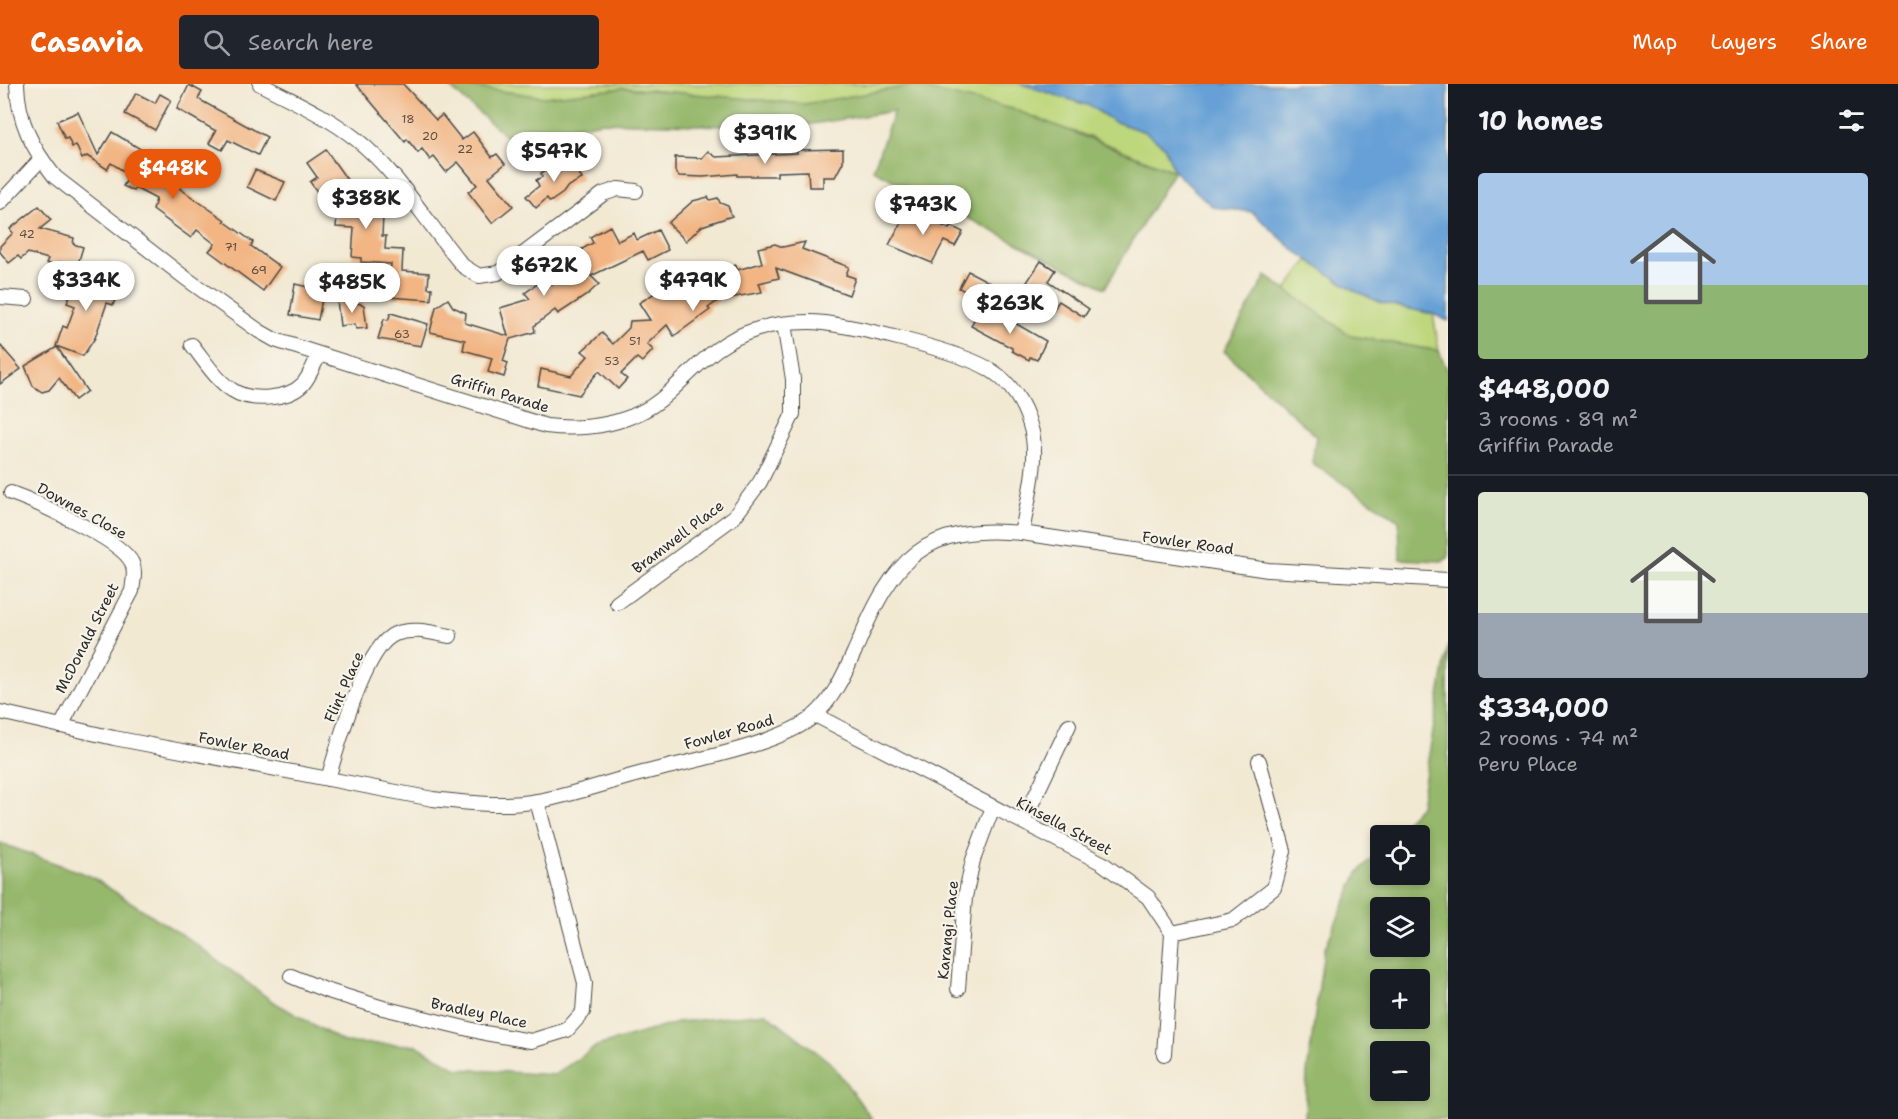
<!DOCTYPE html>
<meta charset="utf-8">
<style>
:root{--surface:#171b24;--page:#20242c;--text:#f1f3f6;--muted:#9ea1a6;--line:#363941;--accent:#ea580c}
body{margin:0;font-family:"Shantell Sans",sans-serif;background:var(--page);color:var(--text);height:100vh;display:flex;flex-direction:column;font-size:22px;white-space:nowrap}
*{box-sizing:border-box;margin:0}
p{font-size:20px;color:var(--muted)}
.icon{flex:none;width:33px;height:33px;fill:none;stroke:currentColor;stroke-width:2;stroke-linecap:round;stroke-linejoin:round}
.map{position:relative;flex:1;overflow:hidden}
.sheet{display:flex;flex-direction:column;background:var(--surface);width:450px}
.sheet>*{flex:none}
.fabs{position:absolute;left:1370px;top:741px;display:grid;gap:12px}
.fabs a{display:grid;place-items:center;width:60px;height:60px;border-radius:6px;background:var(--surface);box-shadow:0 3px 9px #0003;font-size:30px}
.price{position:absolute;translate:-50% -51px;padding:0 14px;border-radius:21px;background:#fff;color:#222;font-size:20px;line-height:39px;filter:drop-shadow(0 2px 3px #0008)}
.price::after{content:'';position:absolute;left:50%;top:36px;width:18px;height:14px;margin-left:-9px;background:inherit;clip-path:polygon(0 0,100% 0,50% 100%)}
.price.on{background:var(--accent);color:#fff}
ul{padding:0;list-style:none}
li{display:grid;align-content:center;gap:12px;height:318px;padding:0 30px}
li+li{border-top:2px solid var(--line)}
li span{display:grid;place-items:center;height:186px;border-radius:6px;color:#555}
li>.icon{margin-inline-start:auto}
span .icon{width:108px;height:108px;fill:#fffc;stroke-width:1}
li b{font-size:26px}
h2{display:flex;justify-content:space-between;align-items:center;height:72px;padding:0 30px;font-size:26px}
header{display:flex;align-items:center;gap:36px;box-sizing:border-box;height:84px;padding:0 30px;background:var(--accent);color:#fff}
header strong{font-size:28px}
nav{display:flex;gap:33px;margin-inline-start:auto;font-size:21px}
.search{width:420px;height:54px;background:var(--page);display:flex;align-items:center;gap:15px;box-sizing:border-box;padding:0 21px;border-radius:6px;color:var(--muted);font-size:22px}
main{display:flex;flex:1;min-height:0}
.map>svg:first-child{display:block}
.green{fill:#bdd77c;stroke:#748154;stroke-width:1.5}
.forest{fill:#96b86c;stroke:#60724c;stroke-width:1.5;fill-rule:evenodd}
.water{fill:#66a0d6;stroke:#486680;stroke-width:1.5}
.building{fill:#f2b583}
.lines{fill:none;stroke-linecap:round;stroke-linejoin:round}
.minor-casing{stroke:#494844;stroke-width:16}
.minor{stroke:#fff;stroke-width:14}
.labels{text-anchor:middle;dominant-baseline:central;stroke-width:4.5;stroke-linejoin:round;paint-order:stroke}
.number-label{font-size:12px;fill:#5d4e41}
.street-label{font-size:15px;fill:#2b2b2b;stroke:#f7f3e8}
</style>
<header>
<strong>Casavia</strong>
<div class="search"><svg class="icon" aria-label="search" viewBox="0 0 24 24"><circle cx="10" cy="10" r="6"/><path d="M15 15l6 6"/></svg>Search here</div>
<nav><a>Map</a><a>Layers</a><a>Share</a></nav>
</header>
<main>
<div class="map">
<svg width="1448" height="1035" viewBox="0 0 1448 1035">
<rect width="100%" height="100%" fill="#f7f3e8"/>
<filter id="ink" filterUnits="userSpaceOnUse"><feTurbulence type="fractalNoise" baseFrequency=".0167" numOctaves="2"/><feDisplacementMap in="SourceGraphic" scale="12" xChannelSelector="R" yChannelSelector="G"/><feConvolveMatrix kernelMatrix="1 2 1 2 8 2 1 2 1" color-interpolation-filters="sRGB"/></filter>
<filter id="wash" filterUnits="userSpaceOnUse"><feTurbulence type="fractalNoise" baseFrequency=".008" numOctaves="4" result="noise"/><feDisplacementMap in="SourceGraphic" scale="24" xChannelSelector="R" yChannelSelector="G"/><feGaussianBlur stdDeviation="1.35" result="paint"/><feColorMatrix in="noise" values="0 0 0 0 0 0 0 0 0 0 0 0 0 0 0 0 0 1.4 0 .05"/><feComposite in="paint" operator="in"/></filter>
<g filter="url(#wash)">
<rect width="100%" height="100%" fill="#f2e9d3"/>
<g class="green">
<polygon points="454,0 1021,0 1090,22 1113,37 1145,48 1165,62 1174,87 1079,49 911,2 805,20 625,4 544,13"/>
<polygon points="1308,176 1355,207 1382,219 1433,230 1439,267 1351,252 1286,206"/>
</g>
<g class="forest">
<polygon points="446,0 544,13 625,4 805,20 911,2 1013,25 1174,87 1105,204 873,86 894,27 787,44 603,38 508,54"/>
<polygon points="1266,192 1351,252 1439,267 1448,288 1448,474 1442,477 1400,475 1399,436 1312,379 1316,352 1224,267"/>
<path d="M1448,561V1035H1305L1307,989L1324,866L1358,789L1380,765V790H1419V752L1393,751L1420,722ZM1380,824H1419V862H1380ZM1380,896H1419V934H1380ZM1380,968H1419V1006H1380Z"/>
<polygon points="0,759 90,792 190,856 272,917 345,959 416,961 458,985 554,991 597,962 680,938 766,929 832,980 872,1035 0,1035"/>
</g>
<polygon class="water" points="1021,0 1448,0 1448,237 1433,230 1382,219 1355,207 1295,167 1252,128 1213,123 1174,87 1164,62 1145,48 1113,37 1090,22"/>
<g id="blocks">
<g class="building">
<polygon points="356,0 403,0 436,36 442,31 462,56 473,48 492,73 497,70 505,80 489,93 513,122 492,139 468,108 477,101 458,78 446,88 434,73 430,76 422,65 418,69 407,55 405,58"/>
<polygon points="189,1 202,8 198,15 267,53 258,71 228,56 222,66 209,59 216,47 177,25"/>
<polygon points="136,9 155,19 160,10 171,16 155,46 125,30"/>
<polygon points="78,28 98,71 112,48 147,69 149,64 171,76 162,92 225,136 224,137 253,158 251,162 280,183 263,207 209,167 215,160 197,146 191,154 153,126 156,115 135,104 134,107 123,102 130,91 111,79 107,85 87,72 82,75 76,61 72,63 68,54 65,55 57,37"/>
<polygon points="843,65 843,78 835,93 823,93 823,103 809,103 808,87 777,88 777,92 737,92 737,90 703,93 679,92 675,87 675,73 702,74 708,67 716,73 797,69 797,66"/>
<polygon points="326,66 357,110 367,110 366,124 371,124 371,131 383,132 382,152 386,152 385,165 403,166 402,187 429,189 428,204 432,204 431,216 388,213 391,180 361,178 361,174 352,173 354,144 336,143 339,106 324,117 310,98 317,93 307,79"/>
<polygon points="570,74 582,95 568,102 563,109 550,118 547,114 536,124 526,112 539,102 536,96 542,93 541,89"/>
<polygon points="255,86 285,98 276,117 247,103"/>
<polygon points="708,113 710,116 718,114 720,119 728,122 732,132 702,142 686,157 668,139 693,117"/>
<polygon points="39,122 51,136 40,145 74,154 73,160 83,163 77,183 59,178 58,182 46,179 48,175 28,169 21,175 18,172 9,179 0,168 0,162 13,149 10,145"/>
<polygon points="909,124 949,145 951,142 963,148 955,162 944,157 932,179 889,161"/>
<polygon points="610,142 618,157 634,149 637,156 658,146 668,166 648,176 643,167 591,192 599,200 587,211 558,230 555,226 534,242 535,248 510,255 503,277 508,279 504,293 488,288 492,274 463,266 465,256 430,248 436,223 448,215 453,223 466,229 465,239 508,252 500,224 530,215 525,209 540,198 543,203 551,197 553,200 585,171 582,165 593,159 590,153"/>
<polygon points="805,158 802,165 849,183 846,191 855,194 849,211 776,184 779,194 759,199 762,208 719,216 708,224 710,226 674,252 667,241 647,260 653,266 642,278 637,274 621,290 627,295 618,305 599,287 579,311 538,302 541,285 571,292 588,272 582,267 602,249 613,260 629,244 630,237 650,236 639,219 661,205 664,210 684,195 693,207 723,185 736,181 737,186 762,179 758,164 775,160 783,163"/>
<polygon points="1041,177 1055,186 1048,197 1089,225 1084,233 1059,217 1049,232 1025,216 1034,203 1027,198"/>
<polygon points="83,184 102,191 100,196 112,200 117,211 113,221 107,219 95,254 83,272 56,262 63,242 67,244 75,222 67,219 72,206 76,207"/>
<polygon points="968,187 989,198 980,215 959,204"/>
<polygon points="295,200 308,203 308,207 316,209 315,214 322,215 318,236 290,231"/>
<polygon points="343,215 364,221 367,244 356,245 355,240 340,242 337,216"/>
<polygon points="979,225 1004,238 1006,234 1046,257 1037,276 1030,273 1029,276 1012,267 1012,264 971,242"/>
<polygon points="391,229 428,240 421,262 378,255 384,235 388,236"/>
<polygon points="0,261 21,285 0,300"/>
<polygon points="57,263 87,307 75,316 59,294 49,306 42,308 33,302 25,282"/>
</g>
</g>
</g>
<g filter="url(#ink)">
<use href="#blocks" fill-opacity="0" stroke="#494844" stroke-width="1.5"/>
<g class="lines">
<defs>
<g id="minor">
<path d="M17,0C18,37 32,64 55,93L184,193L259,247L275,256L546,342C587,347 633,340 665,312C697,284 714,259 755,246C772,240 792,238 809,238C843,238 965,268 992,287C1011,299 1024,320 1030,341C1041,374 1027,417 1022,449"/>
<path d="M260,0C293,17 327,32 356,55C399,89 428,141 463,182L479,192L498,189L603,110L618,105L636,107"/>
<polyline points="0,119 41,75"/>
<polyline points="0,213 26,215"/>
<path d="M192,261C204,276 216,296 232,306C250,318 288,316 303,300C310,292 314,280 319,271"/>
<path d="M11,409C36,418 122,456 132,479C136,488 133,498 132,507L61,642"/>
<polyline points="617,519 734,433 760,398 793,330 793,295 784,240"/>
<path d="M0,628L114,654L433,715C467,719 504,723 538,717C572,711 605,699 639,690C684,678 782,661 815,631C835,613 846,586 857,562C893,476 923,439 1022,449L1268,486L1448,496"/>
<polyline points="815,631 1102,779 1148,813 1172,849 1164,970"/>
<path d="M328,695C337,664 365,562 395,550C414,543 432,549 450,552"/>
<polyline points="1023,738 1069,641"/>
<polyline points="1172,849 1233,836 1274,804 1284,767 1259,677"/>
<polyline points="291,892 325,906 383,924 485,949 531,957 567,946 583,928 585,899 537,717"/>
<polyline points="958,905 965,813 973,776 993,723"/>
</g>
</defs>
<use href="#minor" class="minor-casing"/>
<use href="#minor" class="minor"/>
</g>
</g>
<g class="labels">
<g class="number-label">
<text x="408" y="35">18</text>
<text x="430" y="52">20</text>
<text x="465" y="65">22</text>
<text x="27" y="150">42</text>
<text x="231" y="163">71</text>
<text x="259" y="186">69</text>
<text x="402" y="250">63</text>
<text x="635" y="257">51</text>
<text x="612" y="277">53</text>
</g>
<g class="street-label">
<text transform="translate(500 309) rotate(17)">Griffin Parade</text>
<text transform="translate(82 427) rotate(29)">Downes Close</text>
<text transform="translate(678 453) rotate(-37)">Bramwell Place</text>
<text transform="translate(1188 459) rotate(8)">Fowler Road</text>
<text transform="translate(87 554) rotate(-63)">McDonald Street</text>
<text transform="translate(344 603) rotate(-66)">Flint Place</text>
<text transform="translate(729 648) rotate(-16)">Fowler Road</text>
<text transform="translate(244 662) rotate(11)">Fowler Road</text>
<text transform="translate(1064 742) rotate(28)">Kinsella Street</text>
<text transform="translate(948 846) rotate(-84)">Karangi Place</text>
<text transform="translate(479 929) rotate(12)">Bradley Place</text>
</g>
</g>
</svg>
<div class="fabs">
<a><svg class="icon" aria-label="locate" viewBox="0 0 24 24"><circle cx="12" cy="12" r="6"/><path d="M12 2v4M12 18v4M2 12h4M18 12h4"/></svg></a>
<a><svg class="icon" aria-label="layers" viewBox="0 0 24 24"><path d="M12 4l9 5-9 5-9-5zM3 14l9 5 9-5"/></svg></a>
<a>+</a>
<a>−</a>
</div>
<b class="price" style="left:765px;top:81px">$391K</b>
<b class="price" style="left:554px;top:99px">$547K</b>
<b class="price on" style="left:173px;top:116px">$448K</b>
<b class="price" style="left:366px;top:146px">$388K</b>
<b class="price" style="left:923px;top:152px">$743K</b>
<b class="price" style="left:544px;top:213px">$672K</b>
<b class="price" style="left:86px;top:228px">$334K</b>
<b class="price" style="left:693px;top:228px">$479K</b>
<b class="price" style="left:352px;top:230px">$485K</b>
<b class="price" style="left:1010px;top:251px">$263K</b>
</div>
<section class="sheet">
<h2>10 homes<svg class="icon" aria-label="filters" viewBox="0 0 24 24"><path d="M4 7h16M4 17h16"/><circle cx="9" cy="7" r="2"/><circle cx="15" cy="17" r="2"/></svg></h2>
<ul>
<li><span style="background:linear-gradient(#a9c7e8 60%,#8fb573 0)"><svg class="icon" aria-label="home" viewBox="0 0 24 24"><path d="M3 11l9-7 9 7M6 9v11h12V9"/></svg></span><div><b>$448,000</b><p>3 rooms · 89 m²</p><p>Griffin Parade</p></div></li>
<li><span style="background:linear-gradient(#dfe7d0 65%,#9aa5b1 0)"><svg class="icon" aria-label="home" viewBox="0 0 24 24"><path d="M3 11l9-7 9 7M6 9v11h12V9"/></svg></span><div><b>$334,000</b><p>2 rooms · 74 m²</p><p>Peru Place</p></div></li>
</ul>
</section>
</main>
